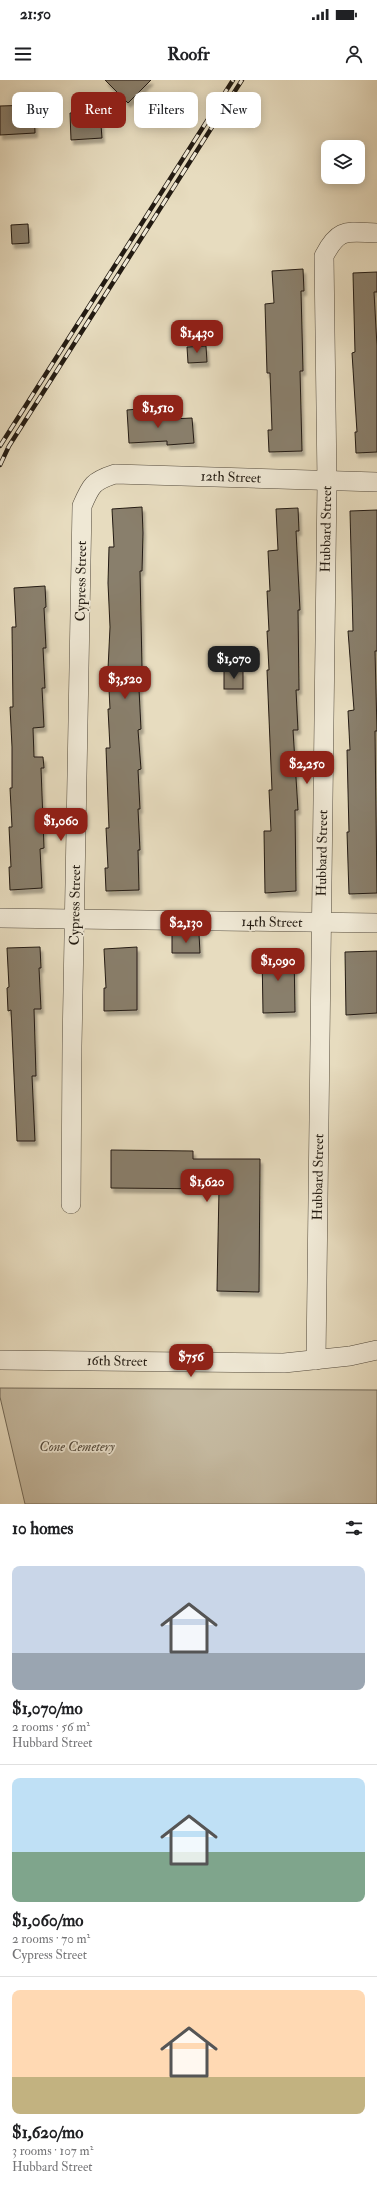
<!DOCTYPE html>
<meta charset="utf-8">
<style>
:root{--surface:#fff;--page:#f6f6f6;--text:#202124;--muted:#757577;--line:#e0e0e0;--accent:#8f2418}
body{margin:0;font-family:"IM FELL Double Pica",serif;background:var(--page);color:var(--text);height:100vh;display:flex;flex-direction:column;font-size:15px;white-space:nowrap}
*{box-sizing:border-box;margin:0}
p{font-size:13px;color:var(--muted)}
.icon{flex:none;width:22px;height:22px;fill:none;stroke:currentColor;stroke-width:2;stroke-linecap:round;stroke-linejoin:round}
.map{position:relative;height:1424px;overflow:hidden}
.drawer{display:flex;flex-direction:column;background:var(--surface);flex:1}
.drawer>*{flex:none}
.hud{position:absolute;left:12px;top:12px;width:353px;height:36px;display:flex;gap:8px}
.controls{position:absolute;left:321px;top:60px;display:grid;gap:8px}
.controls a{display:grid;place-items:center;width:44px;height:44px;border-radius:8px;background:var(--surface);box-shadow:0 2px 10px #0003;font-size:20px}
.price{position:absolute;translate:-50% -34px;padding:0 9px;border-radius:8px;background:var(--accent);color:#fff;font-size:13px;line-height:26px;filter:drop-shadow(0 1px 2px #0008)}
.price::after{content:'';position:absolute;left:50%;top:24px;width:12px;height:9px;margin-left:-6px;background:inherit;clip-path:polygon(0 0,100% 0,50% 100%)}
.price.on{background:#222;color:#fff}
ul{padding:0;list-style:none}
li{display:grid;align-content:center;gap:8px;height:212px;padding:0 12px}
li+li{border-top:1px solid var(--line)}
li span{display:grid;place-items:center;height:124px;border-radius:8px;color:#555}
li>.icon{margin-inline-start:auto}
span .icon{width:72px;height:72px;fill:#fffc;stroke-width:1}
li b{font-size:17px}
h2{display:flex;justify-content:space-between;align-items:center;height:48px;padding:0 12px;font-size:17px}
.tag{padding:0 14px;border-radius:8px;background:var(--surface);box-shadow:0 2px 10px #0003;font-size:14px;line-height:36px}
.tag.on{background:var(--accent);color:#fff}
.status{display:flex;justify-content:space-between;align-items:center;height:28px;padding:0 20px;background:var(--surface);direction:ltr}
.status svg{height:11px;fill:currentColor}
header{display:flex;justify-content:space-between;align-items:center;height:52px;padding:0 12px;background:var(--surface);font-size:18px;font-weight:800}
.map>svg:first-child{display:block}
.green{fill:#c6bba2;stroke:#746b5a}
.building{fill:#897f6c;stroke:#231b12;filter:url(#shadow)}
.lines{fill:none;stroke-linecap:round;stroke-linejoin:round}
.minor-casing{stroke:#544b3d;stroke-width:20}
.minor{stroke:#efe8d5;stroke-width:19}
.rail-casing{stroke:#231b12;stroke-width:4.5}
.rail{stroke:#efe8d5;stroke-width:3;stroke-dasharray:9;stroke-linecap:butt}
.labels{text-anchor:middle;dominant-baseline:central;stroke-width:3.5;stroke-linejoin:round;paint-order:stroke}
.street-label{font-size:14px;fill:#231b12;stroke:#efe8d5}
.park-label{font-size:14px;font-style:italic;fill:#544b3d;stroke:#efe8d5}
</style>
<div class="status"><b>21:50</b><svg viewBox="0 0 49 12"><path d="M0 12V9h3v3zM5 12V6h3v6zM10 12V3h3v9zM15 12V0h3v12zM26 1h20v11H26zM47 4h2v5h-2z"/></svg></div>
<header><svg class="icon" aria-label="menu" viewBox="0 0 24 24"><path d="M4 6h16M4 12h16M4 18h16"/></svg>Roofr<svg class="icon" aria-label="person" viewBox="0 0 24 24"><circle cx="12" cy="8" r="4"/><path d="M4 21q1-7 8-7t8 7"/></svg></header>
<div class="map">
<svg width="377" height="1424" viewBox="0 0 377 1424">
<defs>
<filter id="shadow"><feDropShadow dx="2.5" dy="4.5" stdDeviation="1" flood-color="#0004"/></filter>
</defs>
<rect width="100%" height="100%" fill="#e7dcbf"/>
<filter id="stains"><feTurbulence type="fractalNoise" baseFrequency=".005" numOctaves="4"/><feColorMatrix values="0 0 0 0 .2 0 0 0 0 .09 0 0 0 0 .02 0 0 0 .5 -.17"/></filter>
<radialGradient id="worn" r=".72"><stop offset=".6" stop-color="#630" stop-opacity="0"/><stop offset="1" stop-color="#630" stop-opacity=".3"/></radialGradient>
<polygon class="green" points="0,1308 377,1310 377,1424 25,1424 0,1317"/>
<g class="building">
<polygon points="105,0 151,0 128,23"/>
<polygon points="34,25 35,53 0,55 0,26"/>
<polygon points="100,32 102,58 71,60 70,33"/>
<polygon points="28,144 29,163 12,164 11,145"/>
<polygon points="303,189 304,211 301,211 303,291 300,291 302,371 269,372 268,350 272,350 270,293 267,293 265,224 274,223 272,191"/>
<polygon points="377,192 377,212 374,212 377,266 377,372 356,373 355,352 357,352 352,273 355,272 353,193"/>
<polygon points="206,266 207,282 188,283 187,267"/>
<polygon points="150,328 150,340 192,338 194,363 167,365 167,361 129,363 127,330"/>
<polygon points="142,427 143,453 142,491 140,491 142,587 147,587 147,598 140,599 140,609 139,609 141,649 138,650 141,689 138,690 140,729 138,729 140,770 138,770 139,810 106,811 105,788 108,788 106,748 109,748 106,668 110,668 108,629 110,629 108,589 110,547 108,503 109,467 114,467 112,429"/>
<polygon points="298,428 299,451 296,451 300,530 298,530 299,610 296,610 298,650 293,650 298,730 295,730 296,811 265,813 264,751 271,751 269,710 272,710 267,590 269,590 267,551 269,551 267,511 270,511 268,471 278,470 276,429"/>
<polygon points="377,430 377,571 375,571 377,651 375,651 377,813 349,814 347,752 349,752 347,670 350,670 348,631 354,630 348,551 353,551 350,431"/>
<polygon points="45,506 46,527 44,528 46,568 43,568 45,608 42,608 44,647 33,648 34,677 43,677 44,688 41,688 44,768 40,769 42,808 10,810 9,787 11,787 9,747 12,747 10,708 12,708 12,667 10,627 13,627 12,547 16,547 14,508"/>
<rect x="224" y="591" width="19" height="18"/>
<polygon points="199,854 200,873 172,873 172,855"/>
<polygon points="40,867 41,888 39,888 41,929 34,929 36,996 32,996 35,1061 17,1061 11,930 8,931 7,908 9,907 7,868"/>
<polygon points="137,867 137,930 104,931 104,908 106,908 104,869"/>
<polygon points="294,871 295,932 263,933 262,872"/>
<polygon points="377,871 377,933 346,935 345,872"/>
<polygon points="111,1070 193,1071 193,1079 260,1079 259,1212 217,1211 219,1109 111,1108"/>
</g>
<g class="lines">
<defs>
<g id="minor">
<polyline points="0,838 377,843"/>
<path d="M71,1124L72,966L82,426C91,405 93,401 115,394L377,402"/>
<polyline points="0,1280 284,1283 350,1276 377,1270"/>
<path d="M316,1280L327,402L324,176C339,147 347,152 377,153"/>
</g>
</defs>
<use href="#minor" class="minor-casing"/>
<use href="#minor" class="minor"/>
<defs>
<g id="rail">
<polyline points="0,366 233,0"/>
<polyline points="0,385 9,366 242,0"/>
</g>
</defs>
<use href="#rail" class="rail-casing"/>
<use href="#rail" class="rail"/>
</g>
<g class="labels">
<g class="street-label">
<text transform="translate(231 397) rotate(2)">12th Street</text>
<text transform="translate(326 449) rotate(-89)">Hubbard Street</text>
<text transform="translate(81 501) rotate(-89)">Cypress Street</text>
<text transform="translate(322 773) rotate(-89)">Hubbard Street</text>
<text transform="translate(75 825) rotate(-89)">Cypress Street</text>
<text transform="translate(272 842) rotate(1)">14th Street</text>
<text transform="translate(318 1097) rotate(-89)">Hubbard Street</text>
<text transform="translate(117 1281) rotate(1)">16th Street</text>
</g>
<g class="park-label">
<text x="77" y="1366">Cone Cemetery</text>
</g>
</g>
<rect width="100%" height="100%" filter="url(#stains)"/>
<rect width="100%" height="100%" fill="url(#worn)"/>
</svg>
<div class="controls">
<a><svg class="icon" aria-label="layers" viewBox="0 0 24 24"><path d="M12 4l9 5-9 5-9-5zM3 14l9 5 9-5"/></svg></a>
</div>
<b class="price" style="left:197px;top:274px">$1,430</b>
<b class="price" style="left:158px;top:349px">$1,510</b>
<b class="price on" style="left:234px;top:600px">$1,070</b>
<b class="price" style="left:125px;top:620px">$3,520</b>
<b class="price" style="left:307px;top:705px">$2,250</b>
<b class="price" style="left:61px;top:762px">$1,060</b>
<b class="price" style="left:186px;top:864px">$2,130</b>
<b class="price" style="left:278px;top:902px">$1,090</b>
<b class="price" style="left:207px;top:1123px">$1,620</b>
<b class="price" style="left:191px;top:1298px">$756</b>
<div class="hud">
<a class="tag">Buy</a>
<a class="tag on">Rent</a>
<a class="tag">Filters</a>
<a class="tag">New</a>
</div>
</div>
<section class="drawer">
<h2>10 homes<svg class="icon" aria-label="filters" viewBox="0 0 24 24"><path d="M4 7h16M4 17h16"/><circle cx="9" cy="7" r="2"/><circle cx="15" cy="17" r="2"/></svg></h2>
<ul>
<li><span style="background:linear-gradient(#c9d6e8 70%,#9aa5b1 0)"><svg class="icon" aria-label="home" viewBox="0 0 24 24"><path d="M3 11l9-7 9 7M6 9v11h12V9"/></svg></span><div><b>$1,070/mo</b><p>2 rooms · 56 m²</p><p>Hubbard Street</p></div></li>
<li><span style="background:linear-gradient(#bfe0f5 60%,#7fa58c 0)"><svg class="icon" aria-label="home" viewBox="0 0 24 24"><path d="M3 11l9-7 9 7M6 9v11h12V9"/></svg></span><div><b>$1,060/mo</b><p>2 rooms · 70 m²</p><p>Cypress Street</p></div></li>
<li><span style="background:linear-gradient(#ffd9b3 70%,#c2b280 0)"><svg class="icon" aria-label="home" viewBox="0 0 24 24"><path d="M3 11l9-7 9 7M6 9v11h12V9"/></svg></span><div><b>$1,620/mo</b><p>3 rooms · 107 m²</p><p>Hubbard Street</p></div></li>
</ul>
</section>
